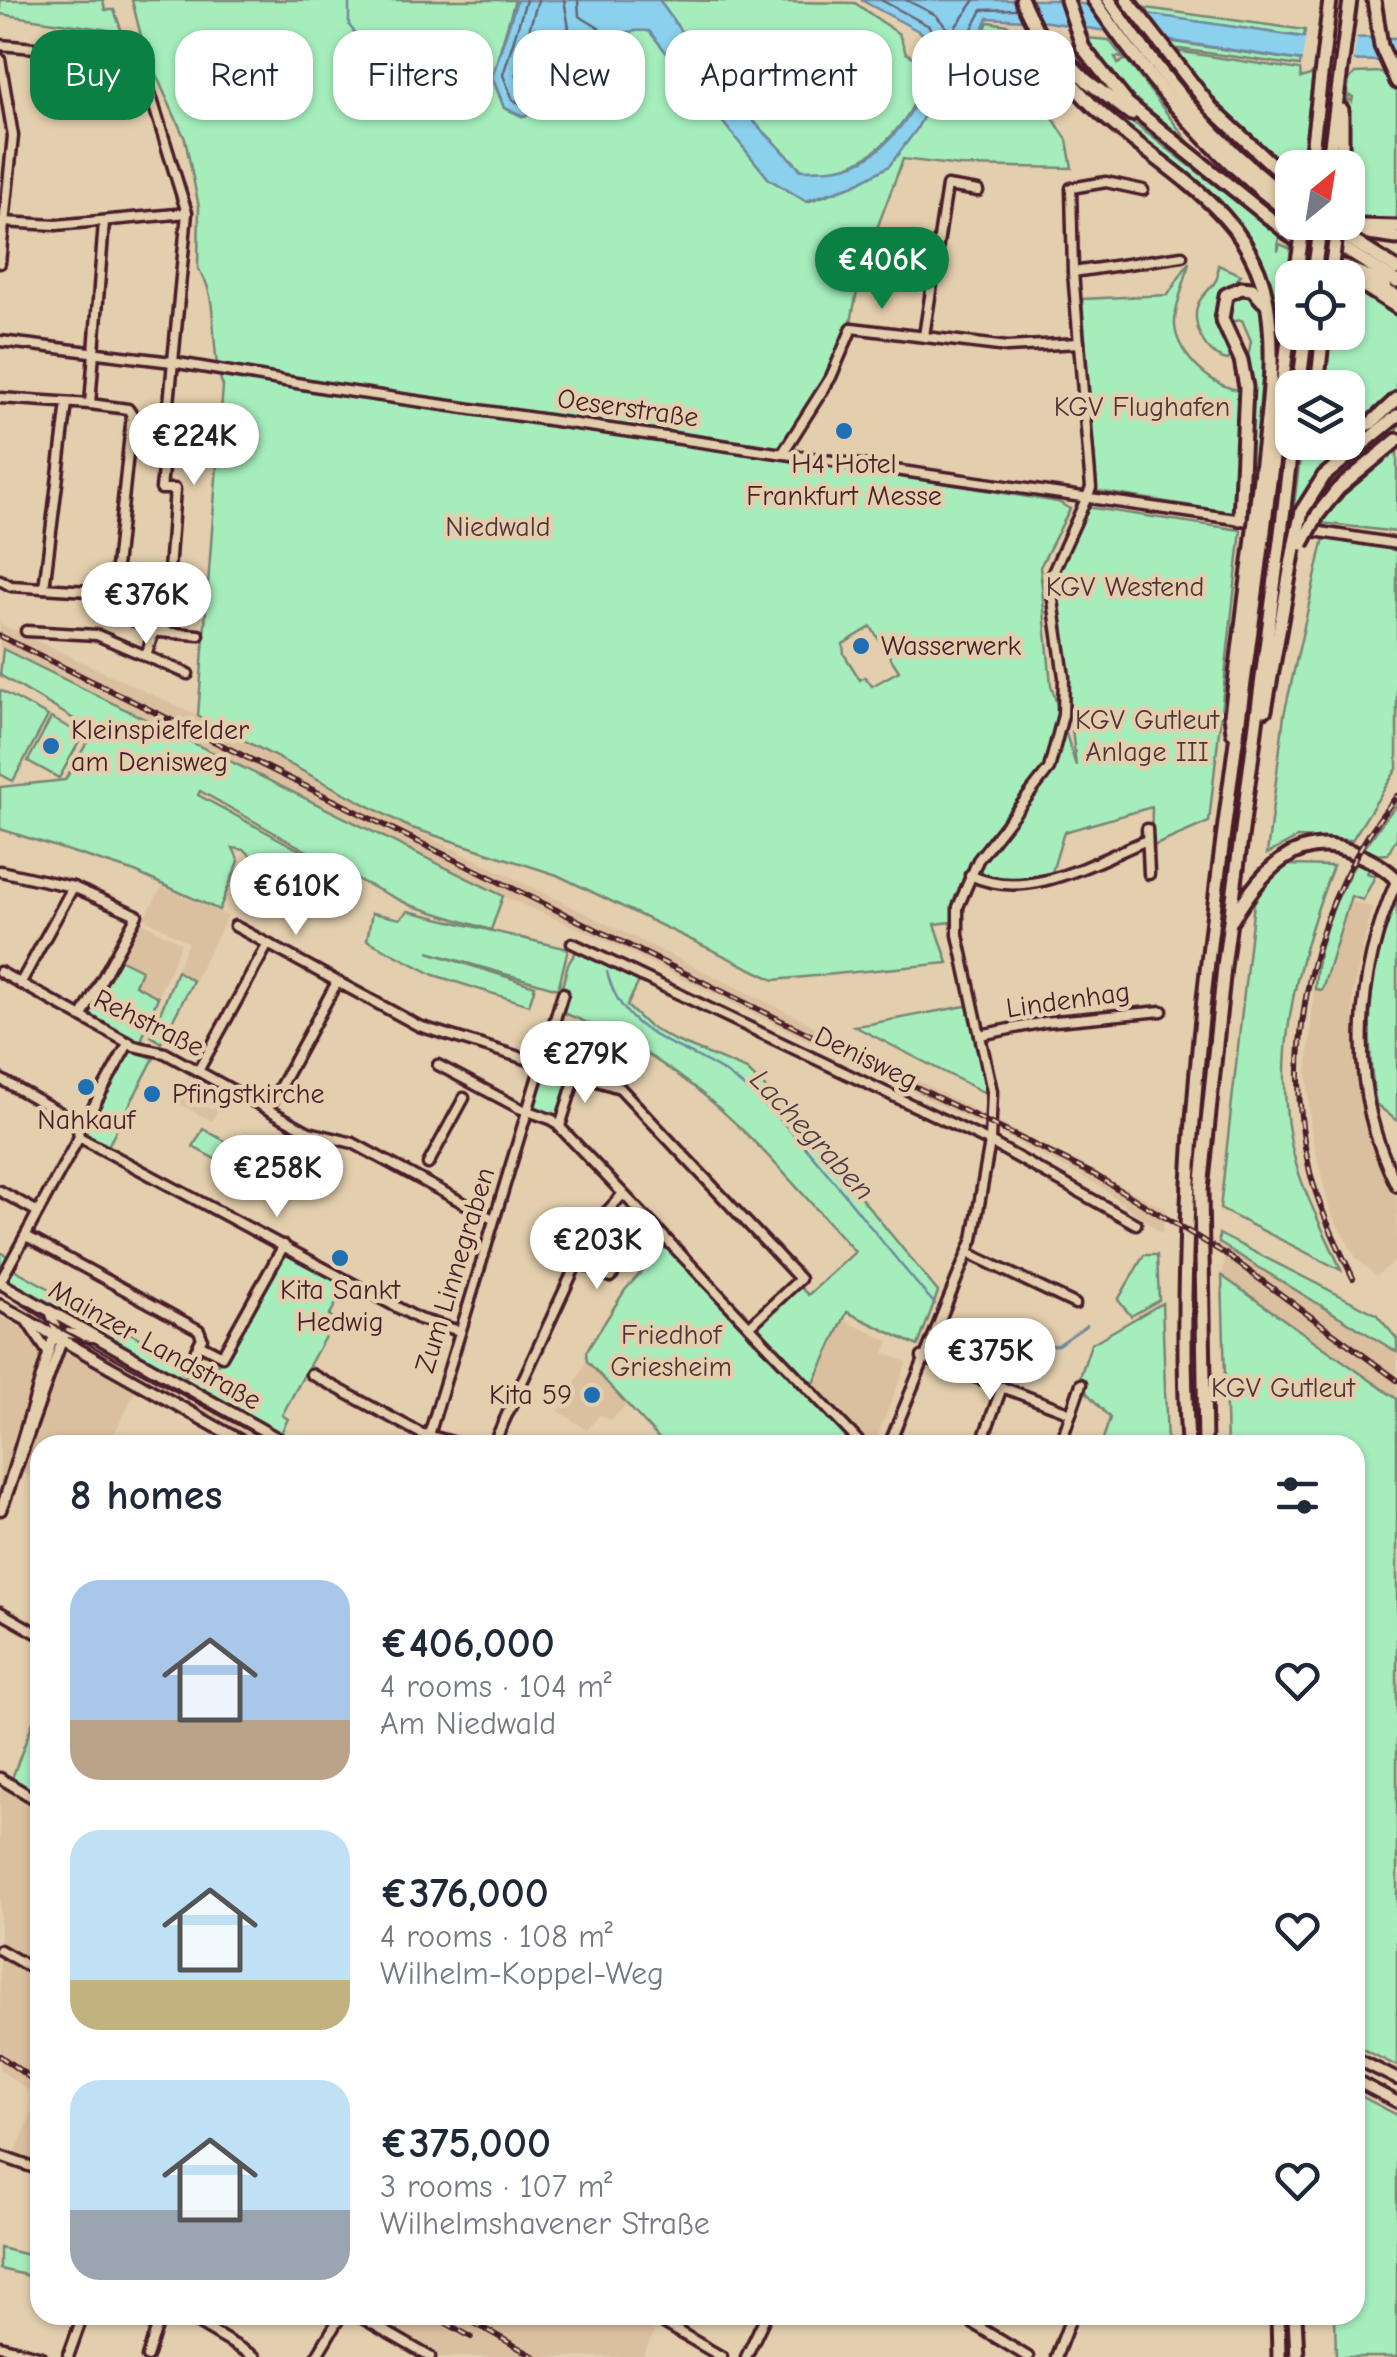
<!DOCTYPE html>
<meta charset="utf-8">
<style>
:root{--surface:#fff;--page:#f2f2f3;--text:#1f2937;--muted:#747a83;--accent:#0b8043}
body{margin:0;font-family:"Comic Neue",sans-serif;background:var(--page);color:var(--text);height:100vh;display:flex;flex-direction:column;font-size:38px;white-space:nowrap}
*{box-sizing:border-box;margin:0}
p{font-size:32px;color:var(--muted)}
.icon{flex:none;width:55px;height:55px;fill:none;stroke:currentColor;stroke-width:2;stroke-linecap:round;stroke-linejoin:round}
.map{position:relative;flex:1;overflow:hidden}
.details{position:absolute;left:30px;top:1435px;width:1335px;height:890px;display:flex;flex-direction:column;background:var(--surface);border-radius:30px;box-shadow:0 2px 8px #0004}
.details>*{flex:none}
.banner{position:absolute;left:30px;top:30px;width:1338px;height:90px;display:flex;gap:20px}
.needle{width:65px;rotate:30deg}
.fabs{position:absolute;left:1275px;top:150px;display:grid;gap:20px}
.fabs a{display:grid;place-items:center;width:90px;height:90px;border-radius:20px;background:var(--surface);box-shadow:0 2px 8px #0004;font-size:50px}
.price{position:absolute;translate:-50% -85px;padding:0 22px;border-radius:35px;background:#fff;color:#222;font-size:32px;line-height:65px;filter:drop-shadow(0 2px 5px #0008)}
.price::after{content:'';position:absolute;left:50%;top:60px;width:30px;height:22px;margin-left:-15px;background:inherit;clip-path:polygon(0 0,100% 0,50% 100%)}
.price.on{background:var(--accent);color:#fff}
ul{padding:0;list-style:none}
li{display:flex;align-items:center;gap:30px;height:250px;padding:0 40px}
li span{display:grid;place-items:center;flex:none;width:280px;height:200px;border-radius:30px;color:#555}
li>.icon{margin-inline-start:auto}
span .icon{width:120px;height:120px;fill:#fffc;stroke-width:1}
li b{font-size:42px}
h2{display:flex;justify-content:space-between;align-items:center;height:120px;padding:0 40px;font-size:42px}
.chip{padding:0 35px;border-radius:30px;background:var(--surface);box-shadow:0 2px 8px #0004;font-size:35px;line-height:90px}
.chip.on{background:var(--accent);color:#fff}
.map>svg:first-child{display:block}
.built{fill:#dbc09f}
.green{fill:#a5eebc;stroke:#788674;stroke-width:2.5;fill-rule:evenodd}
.water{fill:#8bd0ec;stroke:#71899f;stroke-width:2.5}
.pier{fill:#e3cead}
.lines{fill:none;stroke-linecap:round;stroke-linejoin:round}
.shore{stroke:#646678;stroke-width:2.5}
.stream{stroke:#71899f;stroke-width:2.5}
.minor-casing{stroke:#4a1f2b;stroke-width:15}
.major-casing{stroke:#4a1f2b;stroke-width:16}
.highway-casing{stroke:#4a1f2b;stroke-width:19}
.minor{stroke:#e3cead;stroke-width:8}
.major{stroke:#e3cead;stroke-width:9}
.highway{stroke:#e3cead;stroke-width:11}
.tram{stroke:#4a1f2b;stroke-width:2.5}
.rail-casing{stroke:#4a1f2b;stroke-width:6}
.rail{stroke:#e3cead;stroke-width:2.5;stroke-dasharray:8;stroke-linecap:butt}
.highway-bridge-casing{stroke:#4a1f2b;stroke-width:19;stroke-linecap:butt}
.highway-bridge{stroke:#e3cead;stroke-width:11}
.poi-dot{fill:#1f6fb2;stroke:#e3cead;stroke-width:4}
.labels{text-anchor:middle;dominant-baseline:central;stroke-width:9;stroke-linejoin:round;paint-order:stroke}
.park-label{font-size:28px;fill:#53343a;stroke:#e3cead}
.street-label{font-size:28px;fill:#4a1f2b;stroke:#e3cead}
.poi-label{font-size:28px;fill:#4a1f2b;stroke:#e3cead}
.water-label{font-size:30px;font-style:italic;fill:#543a48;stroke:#e3cead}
</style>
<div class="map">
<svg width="1397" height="2357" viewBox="0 0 1397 2357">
<rect width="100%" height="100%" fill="#e3cead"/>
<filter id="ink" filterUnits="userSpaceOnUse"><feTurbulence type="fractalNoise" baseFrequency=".01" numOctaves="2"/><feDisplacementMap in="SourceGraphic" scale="20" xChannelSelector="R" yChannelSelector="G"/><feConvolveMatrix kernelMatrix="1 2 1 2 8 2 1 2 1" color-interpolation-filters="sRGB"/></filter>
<g filter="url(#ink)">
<g class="built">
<polygon points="0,616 1,624 198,716 409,827 793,1015 984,1115 981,1125 600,938 503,896 0,648"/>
<polygon points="162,887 228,916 161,1043 151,1036 188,942 144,918"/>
<polygon points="1347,900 1372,907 1353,992 1355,1069 1370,1139 1397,1197 1397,1260 1376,1276 1356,1258 1330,1211 1311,1131 1307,1073 1314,989 1323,989"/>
<polygon points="136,919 181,943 158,997 135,985 115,957"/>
<polygon points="187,1080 210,1092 203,1105 212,1110 222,1094 226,1096 212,1121 175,1102"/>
<polygon points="999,1123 1166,1209 1162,1234 1100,1186 997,1132"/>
<polygon points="1227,1247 1397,1352 1397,1399 1222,1276"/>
<polygon points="0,1316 73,1356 79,1349 137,1388 109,1445 40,1445 40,1482 12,1466 0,1503"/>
<polygon points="843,1320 889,1341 884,1353 907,1362 874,1445 813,1385"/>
<polygon points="68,1335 77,1335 273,1442 266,1445"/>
<polygon points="587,1361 628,1404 611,1420 599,1415 587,1430 559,1411"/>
<polygon points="0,1775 40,1798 40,2166 14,2157 38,2097 0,2070"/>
<polygon points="391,2315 634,2315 656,2327 643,2357 435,2357 384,2328"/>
</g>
<g class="green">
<polygon points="0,0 103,0 105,10 114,10 122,32 0,14"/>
<path d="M132,0H515L492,77L504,108L524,117L559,103L591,72V55C611,39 622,28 649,31L769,179L807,202L854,185L889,166L916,130L951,65L976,48L988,22L1008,25L1003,40L1067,140L1072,168L960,166L903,159L861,271L850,327L830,377L773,455L1058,502L1070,509L1040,567L1051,685L1076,766L1065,661L1048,602L1050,573L1086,507L1241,530L1209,822L1151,847L1152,807L1064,832L1052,872L1023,881L970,875L959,921L935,924L948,963L774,980L557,875L409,827L198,716L223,386C208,350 221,296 198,269L199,207L185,139L144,48ZM871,627L899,671L872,686L865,677L860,680L844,654L843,644Z"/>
<path d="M659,0L855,3L899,34L906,53L925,64C922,107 885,156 841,168C829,171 814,170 802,170L720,87Z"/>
<polygon points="1146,8 1305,30 1304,37 1150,15"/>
<polygon points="1086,38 1109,40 1123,58 1115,57 1118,64 1126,59 1196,152 1121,89"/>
<polygon points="1167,41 1301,61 1300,66 1172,48"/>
<path d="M1176,51L1300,70L1301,78L1313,74L1302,167L1290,166L1291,154L1286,171C1249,138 1194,98 1176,51Z"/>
<polygon points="1382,72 1397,92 1397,223 1360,221 1348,215 1347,97 1352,102 1353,97 1347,95 1349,80 1355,73"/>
<polygon points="1075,78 1279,234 1278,251 1280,244 1291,249 1280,335 1276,328 1275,337 1280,336 1269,423 1273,321 1246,241 1109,116"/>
<path d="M1189,262C1186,282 1174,305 1175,326C1177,355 1214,389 1241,390L1236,513L1097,491L1082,299L1168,295Z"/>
<path d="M1218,265L1241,275L1217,301L1218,320L1234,351L1228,360C1206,357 1190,325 1198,304C1202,294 1214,287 1217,278C1219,274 1217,269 1218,265Z"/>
<polygon points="1348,280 1397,309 1397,395 1369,421 1348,429 1348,388 1321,388 1329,333 1348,332"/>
<polygon points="1248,292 1262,310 1264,357 1250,511 1244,510 1246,367 1251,341 1242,320 1226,322 1227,301 1234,293"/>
<polygon points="1397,404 1397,411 1321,474 1292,520 1302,443 1348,442 1348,435"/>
<polygon points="1397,421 1397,434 1326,494 1308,521 1304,520 1320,485"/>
<polygon points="1397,448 1397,532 1321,523 1336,497"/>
<polygon points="1271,530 1272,549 1233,864 1228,862"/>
<polygon points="1324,538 1397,550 1397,769 1352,840 1297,838 1267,854 1284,715"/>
<polygon points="3,649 503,896 491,930 410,905 362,882 200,791 198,795 303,852 268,872 245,850 233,848 239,861 219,910 135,872 0,829 0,787 65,780 94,731 0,675"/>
<polygon points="0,690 48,716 13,781 0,774"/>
<polygon points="51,718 83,735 59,778 28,761"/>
<path d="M1397,804V837L1388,854L1375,855L1367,873L1375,876L1363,900L1351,896L1322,990L1315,989C1317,923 1356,853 1397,804Z"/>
<path d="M1288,865L1333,866C1297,960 1268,1064 1296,1164C1306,1200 1327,1236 1341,1270L1220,1209L1254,903L1272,875Z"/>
<path d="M1397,900V1121L1376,1104C1364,1033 1368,967 1397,900Z"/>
<polygon points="408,911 568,949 558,989 428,952 535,986 529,1005 434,975 367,940 372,913 400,919"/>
<path d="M578,949L613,956L643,973L627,1006L648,1026L674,1040L747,1070L797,1119L938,1292L918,1346L847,1312L813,1385L758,1327L798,1285L808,1295L855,1252C758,1145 697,1063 556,1010L568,964Z"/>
<polygon points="115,957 141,970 135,985 158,997 141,1041 136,1043 86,1016"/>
<polygon points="177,971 193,981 161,1043 151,1036"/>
<polygon points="971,1005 991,1096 854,1026 869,1024"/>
<polygon points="127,1049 154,1058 107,1148 86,1137 88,1120"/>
<polygon points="548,1070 567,1075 569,1080 556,1116 533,1105"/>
<polygon points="203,1129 278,1170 268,1188 193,1147"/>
<polygon points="1219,1234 1376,1314 1397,1339 1397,1352 1219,1243"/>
<polygon points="284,1245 349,1281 329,1316 334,1320 282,1415 288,1419 278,1439 0,1283 0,1252 13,1259 10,1267 210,1377"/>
<polygon points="665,1246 854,1445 665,1445 587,1361 586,1352 625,1290"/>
<polygon points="1144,1255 1157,1255 1159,1300 1131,1316 1118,1300"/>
<polygon points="1222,1276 1397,1399 1397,2066 1355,2045 1355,1445 1227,1445"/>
<polygon points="1162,1303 1167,1445 1101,1445 1110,1418 1078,1383 1091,1344"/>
<polygon points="40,1703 40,1798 11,1781"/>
<polygon points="1355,2093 1397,2115 1397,2357 1336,2357 1335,2315 1355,2315"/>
<polygon points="0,2248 40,2258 38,2278 0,2269"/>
</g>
<path class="water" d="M517,0H659L720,87L801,170C825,170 850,170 870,156C902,135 946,71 922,33L861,0H1055L1301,37L1397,38V61L1297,60L1041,21L988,18L974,48L951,65L916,130L889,166L854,185L806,201L769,179L649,31C623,28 611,38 591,54V72L559,103L524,116L505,108L492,77Z"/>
<polygon class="pier" points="1306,32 1357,33 1353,66 1301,66"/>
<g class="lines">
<g class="shore">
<polyline points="526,0 503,75 513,100 524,105 553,95 566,82 553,64 556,48 571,43 584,47 600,34 599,28 579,16 578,0"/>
<polyline points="538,0 516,74 525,91 546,82 540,51 549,37 569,28 564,0"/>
<polyline points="881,0 929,26 943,57 961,49 982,10 1017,9"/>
<polyline points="906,0 936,15 951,33 975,0"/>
</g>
<g class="stream">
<path d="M349,0V25C386,77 422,34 465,46"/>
<path d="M607,972C625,1041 680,1040 730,1076C805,1130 871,1235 935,1304"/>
<polyline points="945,1315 952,1322 1023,1347 1058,1345 1087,1325"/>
</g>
<defs>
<g id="minor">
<polyline points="0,45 139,57 187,213 161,489 175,489 165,626 160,632 154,631 155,621 165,616"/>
<polyline points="0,59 13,136 0,263"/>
<polyline points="3,222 56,225 187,213"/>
<polyline points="1073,272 1182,256"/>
<polyline points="924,336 947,186 978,191"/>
<polyline points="0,341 172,362 326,388 1249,521"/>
<polyline points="0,398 90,404"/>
<polyline points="784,451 831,377 852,328 1007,347 1079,343"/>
<polyline points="1314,531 1397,544"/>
<polyline points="0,580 11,586 104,592 114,586 132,415 128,409 90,404 104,222"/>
<polyline points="44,588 67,403"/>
<polyline points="126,618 152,626"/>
<polyline points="26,631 97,635 146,656"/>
<polyline points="154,631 146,656 188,674"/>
<polyline points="160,632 199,635"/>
<polyline points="1147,829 1149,874"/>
<polyline points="0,871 73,887 137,915 82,1016"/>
<path d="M970,875C1028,903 1093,862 1147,840"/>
<polyline points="235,926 419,1026 620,1088 800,1279 750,1326"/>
<polyline points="572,943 990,1142 1136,1224"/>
<polyline points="0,972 134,1046 165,1053 309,1132 353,1143 493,1219"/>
<polyline points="20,984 73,887"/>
<polyline points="980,1035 1045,1022 1162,1011"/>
<polyline points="438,1065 519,1108 553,1120 862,1445"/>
<polyline points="198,1071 268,944"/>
<polyline points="0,1079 77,1122"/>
<polyline points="268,1109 337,982"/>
<polyline points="560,1126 576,1075"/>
<polyline points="79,1137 419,1319 460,1331"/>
<polyline points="428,1164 464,1098"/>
<polyline points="0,1191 38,1212"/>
<polyline points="26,1236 199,1330 202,1338 187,1368"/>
<polyline points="968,1253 1075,1304"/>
<polyline points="577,1261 610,1277 613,1274"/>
<polyline points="0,1282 79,1137 77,1122 86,1120 129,1042"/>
<polyline points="28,1323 47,1351"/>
<polyline points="199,1344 222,1356 284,1245"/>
<polyline points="922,1357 1071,1413"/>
<polyline points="311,1374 420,1433 463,1445"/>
<polyline points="426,1445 563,993"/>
<polyline points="493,1445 594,1226 623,1194"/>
<polyline points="889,1445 973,1239 990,1142 992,1091 958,935 958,907 978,860 1049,769 1063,715 1064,677 1050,579 1091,488 1073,272 1071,188 1106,182 1143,190"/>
<polyline points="981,1445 1002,1387"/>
<polyline points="1060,1445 1081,1384"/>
<polyline points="4,1503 61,1343 51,1314"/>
<polyline points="1,1510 52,1341 68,1333 92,1337"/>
<polyline points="0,1612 40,1635"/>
<polyline points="0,1778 40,1802"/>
<polyline points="0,1950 40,1973"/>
<polyline points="0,2156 40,2170"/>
<polyline points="184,2315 255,2357"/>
<polyline points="357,2315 430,2357"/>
<polyline points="650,2315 722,2357"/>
<polyline points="959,2315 1028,2357"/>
<polyline points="0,2346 42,2357"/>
<polyline points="68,2357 83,2315"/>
<polyline points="147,2357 161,2315"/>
<polyline points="316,2357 341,2315"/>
<polyline points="746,2357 766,2315"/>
<polyline points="1056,2357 1072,2315"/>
</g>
<g id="major">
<path d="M1397,880C1354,978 1347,1089 1397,1186"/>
<polyline points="0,1283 289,1445"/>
<polyline points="0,1305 248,1445"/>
<polyline points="1355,2058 1397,2079"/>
<polyline points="1355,2080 1397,2102"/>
</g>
<g id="highway">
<path d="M1022,0C1039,38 1060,72 1089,102C1150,164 1247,202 1266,297C1279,363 1264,438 1257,504"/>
<polyline points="1067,0 1083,48 1127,103 1314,254 1397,307"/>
<path d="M1094,0C1151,82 1212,155 1292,215"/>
<path d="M1109,0C1160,75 1218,148 1292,201"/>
<polyline points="1127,0 1212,109 1292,183"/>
<polyline points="1374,0 1381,46 1397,82"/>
<polyline points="1055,48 1087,81 1131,114"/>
<polyline points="1342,110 1342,168"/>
<polyline points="1310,168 1330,0"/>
<polyline points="1328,168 1350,0"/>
<polyline points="1302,222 1397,282"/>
<polyline points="1323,222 1397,269"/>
<polyline points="1348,222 1369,234 1397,238"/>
<polyline points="1362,226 1397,227"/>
<polyline points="1338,264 1385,284"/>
<polyline points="1296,278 1299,256"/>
<polyline points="1376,287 1397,296"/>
<polyline points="1299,388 1306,332"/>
<polyline points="1317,388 1323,332"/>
<polyline points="1348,432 1371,423 1397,399"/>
<polyline points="1267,505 1292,308"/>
<polyline points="1284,508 1292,439"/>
<polyline points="1302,511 1324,476 1397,416"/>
<polyline points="1318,514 1338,489 1397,440"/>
<polyline points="1240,519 1246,387 1241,360 1222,319 1226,295 1241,288 1252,289 1263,301"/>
<polyline points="1265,710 1295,543"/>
<polyline points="1233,732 1231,715 1253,538"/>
<path d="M1232,920C1260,873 1298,827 1357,854C1372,861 1386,868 1397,880"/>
<path d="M1188,1445C1171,1140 1225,840 1263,539"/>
<polyline points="1205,1445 1201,1190 1224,967 1280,541"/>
<polyline points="1278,2315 1279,2357"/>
<polyline points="1295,2315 1297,2357"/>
</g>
</defs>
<use href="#minor" class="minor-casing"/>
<use href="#major" class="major-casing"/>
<use href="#highway" class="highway-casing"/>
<use href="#minor" class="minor"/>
<use href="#major" class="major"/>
<use href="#highway" class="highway"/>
<g class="tram">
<polyline points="0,1290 59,1328 275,1445"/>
<polyline points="1355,2072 1397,2094"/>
</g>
<defs>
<g id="rail">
<polyline points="0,636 1095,1175 1227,1255 1397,1380"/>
<path d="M1353,1278C1337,1244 1319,1209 1310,1172C1280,1043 1313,898 1397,796"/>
<polyline points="0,2056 40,2085"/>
<polyline points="432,2315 471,2337"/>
<polyline points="460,2315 535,2357"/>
</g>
</defs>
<use href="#rail" class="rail-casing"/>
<use href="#rail" class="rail"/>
<defs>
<g id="highway-bridge">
<polyline points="1299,256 1304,222"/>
<polyline points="1315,266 1321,222"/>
<polyline points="1330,277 1338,222"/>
<polyline points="1253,538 1257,504"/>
<polyline points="1263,539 1267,505"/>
<polyline points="1280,541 1284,508"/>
<polyline points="1295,543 1302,511"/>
<polyline points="1302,544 1318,514"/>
</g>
</defs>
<use href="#highway-bridge" class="highway-bridge-casing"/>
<use href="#highway-bridge" class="highway-bridge"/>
</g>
</g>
<g class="poi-dot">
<circle cx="844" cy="431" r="10"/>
<circle cx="861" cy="646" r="10"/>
<circle cx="51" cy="746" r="10"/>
<circle cx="86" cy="1087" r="10"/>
<circle cx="152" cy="1094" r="10"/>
<circle cx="340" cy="1258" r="10"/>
<circle cx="592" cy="1395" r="10"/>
</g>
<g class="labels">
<g class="park-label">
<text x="1142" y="407">KGV Flughafen</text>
<text x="498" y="527">Niedwald</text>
<text x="1125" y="587">KGV Westend</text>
<text x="1147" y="720">KGV Gutleut<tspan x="1147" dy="32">Anlage III</tspan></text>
<text x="671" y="1335">Friedhof<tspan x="671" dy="32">Griesheim</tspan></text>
<text x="1283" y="1388">KGV Gutleut</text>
</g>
<g class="street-label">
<text transform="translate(628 408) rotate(8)">Oeserstraße</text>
<text transform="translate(1068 1000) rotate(-8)">Lindenhag</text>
<text transform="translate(149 1023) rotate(26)">Rehstraße</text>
<text transform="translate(866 1058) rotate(26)">Denisweg</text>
<text transform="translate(455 1270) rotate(-73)">Zum Linnegraben</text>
<text transform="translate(155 1345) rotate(29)">Mainzer Landstraße</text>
</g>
<g class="poi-label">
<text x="844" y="464">H4 Hotel<tspan x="844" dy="32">Frankfurt Messe</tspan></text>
<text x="881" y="646" text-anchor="start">Wasserwerk</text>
<text x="71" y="730" text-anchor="start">Kleinspielfelder<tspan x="71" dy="32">am Denisweg</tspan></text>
<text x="172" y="1094" text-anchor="start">Pfingstkirche</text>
<text x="86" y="1120">Nahkauf</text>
<text x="340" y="1290">Kita Sankt<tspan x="340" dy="32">Hedwig</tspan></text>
<text x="572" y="1395" text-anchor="end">Kita 59</text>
</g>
<g class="water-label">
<text transform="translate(812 1135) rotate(47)">Lachegraben</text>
</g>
</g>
</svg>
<div class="fabs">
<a><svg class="needle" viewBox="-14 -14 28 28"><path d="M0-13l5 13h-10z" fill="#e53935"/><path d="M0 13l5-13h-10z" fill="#747a83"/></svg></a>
<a><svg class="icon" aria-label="locate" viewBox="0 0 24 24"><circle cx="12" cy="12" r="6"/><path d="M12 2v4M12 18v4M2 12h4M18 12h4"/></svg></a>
<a><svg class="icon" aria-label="layers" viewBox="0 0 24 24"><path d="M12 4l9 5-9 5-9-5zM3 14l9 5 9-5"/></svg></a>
</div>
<b class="price on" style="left:882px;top:312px">€406K</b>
<b class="price" style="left:194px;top:488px">€224K</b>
<b class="price" style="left:146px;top:647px">€376K</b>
<b class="price" style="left:296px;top:938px">€610K</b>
<b class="price" style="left:585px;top:1106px">€279K</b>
<b class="price" style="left:277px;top:1220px">€258K</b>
<b class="price" style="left:597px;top:1292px">€203K</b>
<b class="price" style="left:990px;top:1403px">€375K</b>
<div class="banner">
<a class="chip on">Buy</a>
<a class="chip">Rent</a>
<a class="chip">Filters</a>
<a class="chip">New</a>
<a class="chip">Apartment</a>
<a class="chip">House</a>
</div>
<section class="details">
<h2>8 homes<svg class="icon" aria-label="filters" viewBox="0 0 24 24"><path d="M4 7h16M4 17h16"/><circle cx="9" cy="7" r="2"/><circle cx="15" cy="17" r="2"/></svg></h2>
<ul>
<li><span style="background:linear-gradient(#a9c7e8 70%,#b9a48a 0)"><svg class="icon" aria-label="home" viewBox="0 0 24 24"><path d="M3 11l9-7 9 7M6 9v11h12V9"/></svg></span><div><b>€406,000</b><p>4 rooms · 104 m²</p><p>Am Niedwald</p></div><svg class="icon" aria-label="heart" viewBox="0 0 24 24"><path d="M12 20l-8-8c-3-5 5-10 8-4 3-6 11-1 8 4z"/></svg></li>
<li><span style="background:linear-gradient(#bfe0f5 75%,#c2b280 0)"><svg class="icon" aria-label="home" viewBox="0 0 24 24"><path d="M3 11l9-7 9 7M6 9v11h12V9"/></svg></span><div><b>€376,000</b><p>4 rooms · 108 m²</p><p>Wilhelm-Koppel-Weg</p></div><svg class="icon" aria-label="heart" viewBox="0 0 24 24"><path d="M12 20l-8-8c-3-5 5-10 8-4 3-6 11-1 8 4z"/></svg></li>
<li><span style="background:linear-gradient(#bfe0f5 65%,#9aa5b1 0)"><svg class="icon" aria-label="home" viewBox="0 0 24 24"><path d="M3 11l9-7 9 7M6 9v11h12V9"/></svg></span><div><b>€375,000</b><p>3 rooms · 107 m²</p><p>Wilhelmshavener Straße</p></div><svg class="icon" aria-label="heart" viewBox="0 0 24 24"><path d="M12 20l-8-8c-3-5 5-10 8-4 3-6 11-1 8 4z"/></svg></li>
</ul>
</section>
</div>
